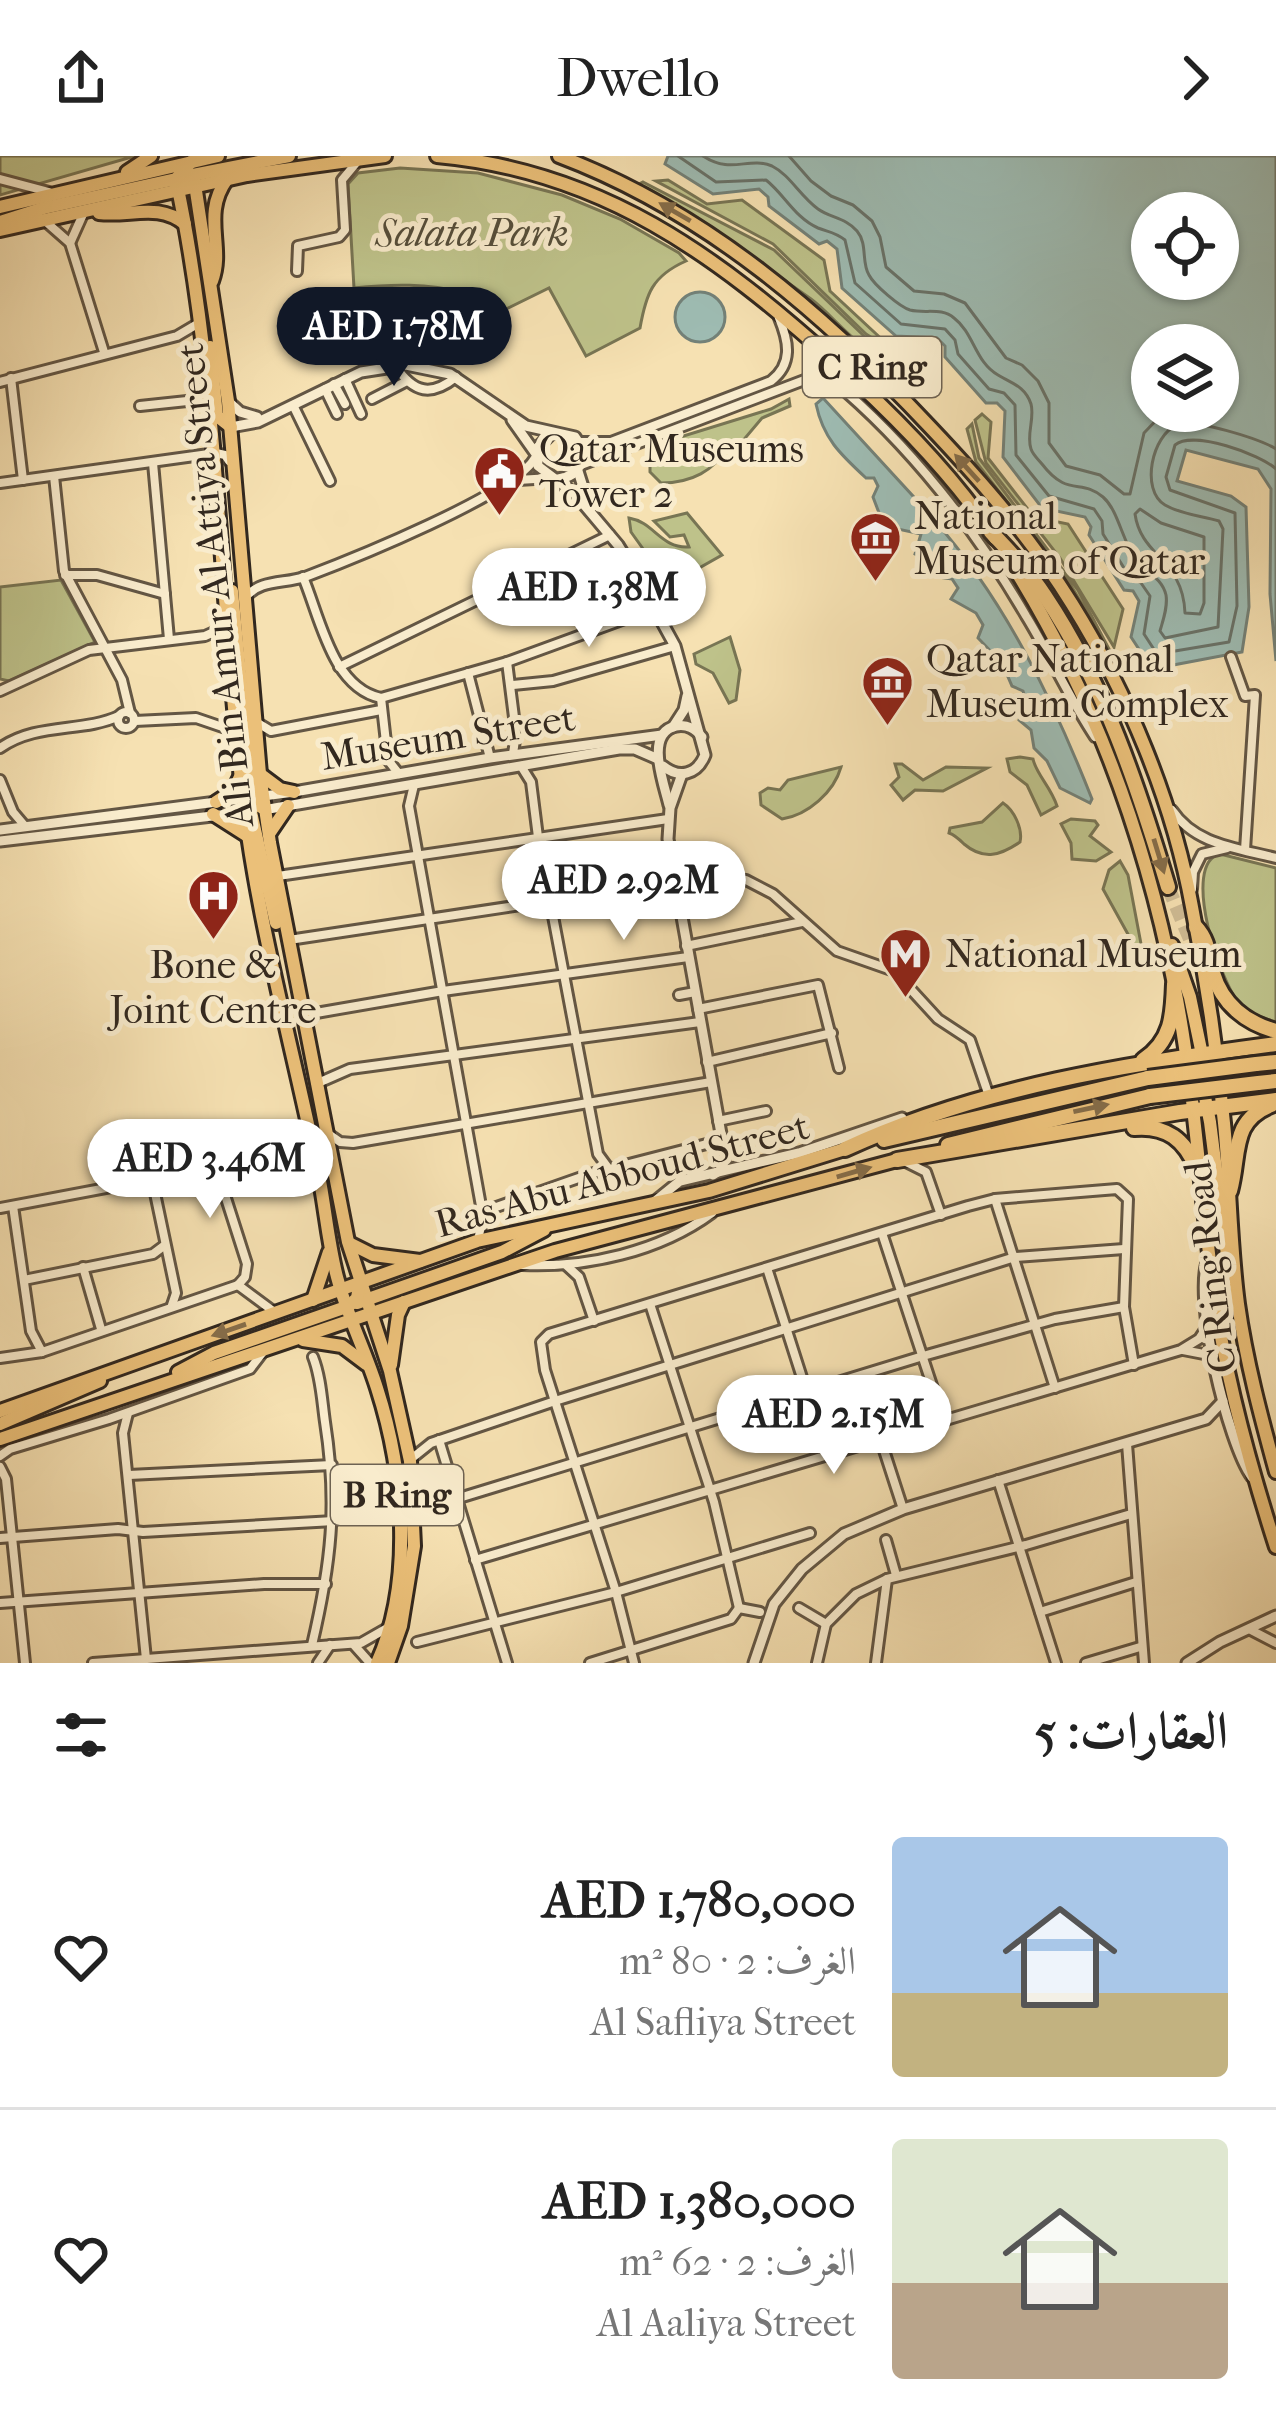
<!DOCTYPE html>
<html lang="ar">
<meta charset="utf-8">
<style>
:root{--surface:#fff;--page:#f2f2f2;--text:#222;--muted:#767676;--line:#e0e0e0;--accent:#111827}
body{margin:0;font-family:"IM FELL French Canon",Amiri,serif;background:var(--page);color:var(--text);direction:rtl;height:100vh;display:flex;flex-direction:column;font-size:45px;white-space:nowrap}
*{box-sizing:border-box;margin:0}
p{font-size:39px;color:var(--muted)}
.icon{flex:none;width:66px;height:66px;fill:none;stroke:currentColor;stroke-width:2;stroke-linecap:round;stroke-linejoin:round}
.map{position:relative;height:1507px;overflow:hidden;direction:ltr}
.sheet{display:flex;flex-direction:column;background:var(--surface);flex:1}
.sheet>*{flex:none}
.controls{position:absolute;left:1131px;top:36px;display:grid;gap:24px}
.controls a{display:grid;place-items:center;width:108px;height:108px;border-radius:50%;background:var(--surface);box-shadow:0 3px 9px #0004;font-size:60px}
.price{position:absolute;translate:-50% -102px;padding:0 27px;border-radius:42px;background:#fff;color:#222;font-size:39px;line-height:78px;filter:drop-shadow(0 3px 6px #0008)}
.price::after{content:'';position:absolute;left:50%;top:72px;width:36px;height:27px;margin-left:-18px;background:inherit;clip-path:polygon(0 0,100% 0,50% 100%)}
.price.selected{background:var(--accent);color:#fff}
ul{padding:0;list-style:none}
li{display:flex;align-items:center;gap:36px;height:300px;padding:0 48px}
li+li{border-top:3px solid var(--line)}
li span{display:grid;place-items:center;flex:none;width:336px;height:240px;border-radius:12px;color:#555}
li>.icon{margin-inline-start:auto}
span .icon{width:144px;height:144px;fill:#fffc;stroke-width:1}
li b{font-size:51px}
h2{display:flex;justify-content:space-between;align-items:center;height:144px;padding:0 48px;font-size:51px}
header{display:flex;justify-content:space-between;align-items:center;height:156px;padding:0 48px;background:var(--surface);font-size:54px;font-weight:600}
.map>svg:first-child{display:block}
.green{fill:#bec28a;stroke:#787554;stroke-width:3}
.water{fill:#9ebcb3;stroke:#738178;stroke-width:3;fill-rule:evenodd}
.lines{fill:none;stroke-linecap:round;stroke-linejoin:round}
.shore{stroke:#687269;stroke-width:3}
.motorway-tunnel{stroke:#cfbc95;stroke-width:14;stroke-dasharray:14 7;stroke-linecap:butt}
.minor-casing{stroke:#635644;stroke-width:14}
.tertiary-casing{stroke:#635644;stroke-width:15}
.primary-casing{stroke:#32281f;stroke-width:18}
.trunk-casing{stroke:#32281f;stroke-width:18}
.motorway-casing{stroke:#32281f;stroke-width:20}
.minor{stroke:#f9eccd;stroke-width:8}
.tertiary{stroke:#f9eccd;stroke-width:9}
.primary{stroke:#ebc079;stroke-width:12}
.trunk{stroke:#ebc079;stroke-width:12}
.motorway{stroke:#ebc079;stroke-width:14}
.motorway-bridge-casing{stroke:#32281f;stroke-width:20;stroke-linecap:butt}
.motorway-bridge{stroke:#ebc079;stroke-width:14}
.oneway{fill:#856c48}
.labels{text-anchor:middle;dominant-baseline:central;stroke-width:10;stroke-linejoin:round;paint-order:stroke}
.shield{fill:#f9eccd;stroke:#6e6353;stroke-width:3}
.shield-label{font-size:36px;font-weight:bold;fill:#32281f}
.park-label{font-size:39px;font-style:italic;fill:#554e3a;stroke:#f9eccd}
.poi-label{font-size:39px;fill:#32281f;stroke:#f9eccd;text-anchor:start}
.street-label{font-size:39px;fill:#32281f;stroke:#f9eccd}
</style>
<header><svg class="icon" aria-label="forward" viewBox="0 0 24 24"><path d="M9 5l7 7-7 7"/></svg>Dwello<svg class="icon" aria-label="share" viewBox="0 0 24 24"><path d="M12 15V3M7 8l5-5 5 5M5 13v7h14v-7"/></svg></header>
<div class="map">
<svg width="1276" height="1507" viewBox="0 0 1276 1507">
<rect width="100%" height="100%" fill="#f6e1b2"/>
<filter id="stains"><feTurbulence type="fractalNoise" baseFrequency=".00167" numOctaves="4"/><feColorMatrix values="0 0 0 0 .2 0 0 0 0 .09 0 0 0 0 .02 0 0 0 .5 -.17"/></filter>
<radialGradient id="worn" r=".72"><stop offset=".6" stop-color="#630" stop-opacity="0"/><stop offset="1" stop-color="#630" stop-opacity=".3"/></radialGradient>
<g class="green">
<polygon points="0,0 135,0 0,39"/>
<path d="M400,12L478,17L562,39L620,63L679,97L686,105C652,120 646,138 640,172L586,200L549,132L498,157L488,139L470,147L463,145L464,137C427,127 392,128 354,132L348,28L358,17Z"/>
<polygon points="668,24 707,48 742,44 824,104 830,135 887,188 896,192 921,191 925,196 913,208 866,178 773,88 656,25"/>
<path d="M643,26L774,94L885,200C857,194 834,160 811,143C755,103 699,63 639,28Z"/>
<path d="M789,243L790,250L762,262L741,287L730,290C713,315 692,327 661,327L650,316V306L680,292L677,282L771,253Z"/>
<polygon points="982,258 991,266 988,302 1034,361 1068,368 1123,453 1114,491 1060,402 986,307 975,264"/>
<polygon points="972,268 979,302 1078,434 1110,495 1067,423 976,306 967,273"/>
<path d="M687,357L722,399L669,429L631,376L629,362C654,366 661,393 689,391L684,379L670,381L654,365Z"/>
<polygon points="61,424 95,486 9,525 0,523 0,431"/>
<polygon points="730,481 740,514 736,544 729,547 713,517 696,508 694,498"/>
<path d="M1020,601L1033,603C1036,618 1051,631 1057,650L1041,659L1027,629L1010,616L1007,603Z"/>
<polygon points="895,608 902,608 923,624 946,611 987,612 943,635 915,634 903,644 891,629 899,621"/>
<path d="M841,611C834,636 808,659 782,663L761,649L760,637L768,632L780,634L788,624Z"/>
<path d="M1003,647C1014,654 1023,673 1020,686C1001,699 984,705 964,688C959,683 955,679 949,677L950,672L982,666Z"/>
<polygon points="1071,663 1095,665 1098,669 1090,680 1111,696 1096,705 1072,703 1071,687 1061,668"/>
<path d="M1220,698L1276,712V866C1266,863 1250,858 1242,851C1220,829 1180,707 1220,698Z"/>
<polygon points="1120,705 1128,719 1145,809 1103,733 1109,714"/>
</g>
<g class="water">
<path d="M668,0H1276V505L1270,438L1271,333L1258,313L1186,294L1177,325L1231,340L1246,351L1249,451L1242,496L1152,513L1131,481L1139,445L1133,435L1124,434L1089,379L1091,371L1085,361L1042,352L1003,301L1005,255L997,247H986L945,201V190L937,182L896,180L842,132L837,93L827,85L819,88L769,50L768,41L759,33L713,38L665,8ZM1152,57H1218V123H1152ZM1152,189H1218V255H1152Z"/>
<circle cx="700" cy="161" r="25"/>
<path d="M823,242L923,351L924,364H934C1005,444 1053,544 1092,643L1090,647L1060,632L1047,605L1034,592L1031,574L1019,564L1026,544L1023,535L1012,530L1002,507L978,482L983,469L976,457L951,443L958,432L952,423L939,421L930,406L915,398L921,378L884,370L873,341L878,330L874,322H866C840,298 823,282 816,248Z"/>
</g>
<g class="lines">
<g class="shore">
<path d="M678,0L716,26L766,24C784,38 795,62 818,72C828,76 835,76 845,84L855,127L901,168L945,173L955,184L958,198L989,233L1004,237L1015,249L1016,299L1049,340L1094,353L1102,365L1103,378L1129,420L1141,427L1150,440L1144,478L1157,498L1229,486L1237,450L1235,357L1170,334L1166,321L1175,289C1193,274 1260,298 1276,313"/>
<path d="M703,0C732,19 748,0 772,10C790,19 800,40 818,53C831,62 846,62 857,75C868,88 861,106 869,119C874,129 900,151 910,154C926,158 941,151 954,162C974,177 975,206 998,219C1011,227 1025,230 1031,248C1035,262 1026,279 1031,293C1033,299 1038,303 1042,308C1068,342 1081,322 1103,341C1119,355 1122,386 1137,405C1147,417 1162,422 1166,439C1168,451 1163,464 1160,475L1165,482L1218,471L1223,373L1219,365C1202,360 1180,358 1165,349C1140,334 1152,279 1177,269C1194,262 1260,283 1276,293"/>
<polyline points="789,0 811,25 831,40 853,49 872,65 880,81 886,111 914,135 944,138 965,147 1006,202 1022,209 1038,225 1049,247 1049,287 1066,310 1100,319 1124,338 1130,338 1144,277 1165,255"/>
<path d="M1140,353L1161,367L1204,381V447L1200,458L1185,457C1183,403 1141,401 1135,358Z"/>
</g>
<polyline class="motorway-tunnel" points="1168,731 1201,809"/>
<defs>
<g id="minor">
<polyline points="0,23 49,36"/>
<polyline points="45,65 70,87 104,196"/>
<polyline points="71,85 84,56"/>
<polyline points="297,115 298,90 339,81 345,74 342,24 357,6"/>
<path d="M396,211C414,237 431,241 456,221"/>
<polyline points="11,222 23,324"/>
<polyline points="345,223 361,258"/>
<polyline points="0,226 177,180 199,167"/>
<polyline points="334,228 345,248"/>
<polyline points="325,233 337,258"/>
<polyline points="372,243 407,225"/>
<polyline points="293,249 330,325"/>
<polyline points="140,250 206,243"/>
<path d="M578,286H611L771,225C793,208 789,186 779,162"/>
<polyline points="153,307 169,483"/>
<path d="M581,309L807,223L832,224C909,288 976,374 1026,460C1050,499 1069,542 1095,581"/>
<polyline points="54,320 64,415 122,524 130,557"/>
<polyline points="518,324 551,322"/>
<polyline points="0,327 216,297 225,299 229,305"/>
<polyline points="65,419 97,419 165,438"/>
<path d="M303,421C320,461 332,532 381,542L507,506L655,452"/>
<path d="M245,442C260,423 283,428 305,421C350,404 515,338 535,302"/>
<polyline points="1231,501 1245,540 1255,539 1245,694"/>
<polyline points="507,506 516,577 513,598"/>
<polyline points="339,511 610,379"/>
<polyline points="468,517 490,602"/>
<polyline points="513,529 553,525 675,490"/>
<polyline points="0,535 89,494 205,480 227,470"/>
<polyline points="381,542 388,604 399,618"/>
<circle cx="126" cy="564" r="8"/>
<polyline points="135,565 196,562 237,576"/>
<polyline points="256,566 271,575 381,554"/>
<path d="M0,592C37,566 82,577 119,560"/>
<polyline points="521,610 531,626 538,681 598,998 609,1013"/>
<polyline points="0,624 13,656 24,669"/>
<polyline points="414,629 409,650 483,1061 478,1084"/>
<path d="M1172,654C1195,689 1238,692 1276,702"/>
<polyline points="278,720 668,663"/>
<polyline points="1192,733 1193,716 1202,698 1227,692"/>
<polyline points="289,784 667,727 716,722 746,724 773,738 837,795 894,815 938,863 970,884 990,943"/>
<polyline points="686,790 802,766"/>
<polyline points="679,839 695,836"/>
<polyline points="698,853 818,829 839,912"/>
<polyline points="306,870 316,857 443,835 688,801"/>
<polyline points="707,906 832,877"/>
<polyline points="318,927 350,913 700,866"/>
<polyline points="718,965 766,955"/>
<polyline points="330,979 340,986 353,987 711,926"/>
<polyline points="904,1005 926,1016 941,1059"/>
<polyline points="216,1011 247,1108 245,1121 238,1129"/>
<polyline points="152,1023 176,1137 172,1149"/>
<polyline points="995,1043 1055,1232"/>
<polyline points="13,1050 31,1175 42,1196"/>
<polyline points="0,1052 297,996 316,1005"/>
<polyline points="482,1056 590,1018 722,984"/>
<polyline points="882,1077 944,1266"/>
<path d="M522,1109C586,1112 659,1096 712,1057"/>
<polyline points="566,1109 579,1121 594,1165"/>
<polyline points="83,1111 101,1173"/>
<polyline points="767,1112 827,1300"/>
<polyline points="24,1124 153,1098 165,1089"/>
<polyline points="238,1129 273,1155"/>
<polyline points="650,1148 714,1346 739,1452"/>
<polyline points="1183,1194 1214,1200"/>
<polyline points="0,1202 42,1196 238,1129"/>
<polyline points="128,1257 123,1277 146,1503"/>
<polyline points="439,1284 507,1507"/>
<polyline points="881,1285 903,1353"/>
<polyline points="1127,1288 1144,1507"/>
<polyline points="0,1300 10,1293 109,1263 250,1213 263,1196"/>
<polyline points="411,1303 431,1287 555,1245 1015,1101 1124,1093"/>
<polyline points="0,1311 6,1323 25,1507"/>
<polyline points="129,1319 332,1309"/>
<polyline points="998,1324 1056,1507"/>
<polyline points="459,1342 923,1200 1055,1163 1124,1151"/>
<polyline points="0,1382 118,1373 143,1376 334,1365"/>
<polyline points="886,1384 896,1419"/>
<polyline points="475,1404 1181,1194 1199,1183 1207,1171"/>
<polyline points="0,1447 264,1428 326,1428"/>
<polyline points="739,1452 760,1456"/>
<polyline points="799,1452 826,1468"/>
<polyline points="1040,1456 1136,1426"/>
<polyline points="1249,1473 1276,1487"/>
<polyline points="417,1486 616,1436 810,1377"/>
<path d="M312,1489C331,1408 338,1349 325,1266C322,1245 321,1221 313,1201"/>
<polyline points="354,1489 370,1507"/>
<polyline points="93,1507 361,1487 389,1471"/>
<polyline points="318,1507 330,1489"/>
<polyline points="590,1507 731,1463 739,1452"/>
<polyline points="634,1507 616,1436 545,1214 541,1186 549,1178 968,1050 995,1043 1117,1033 1128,1043 1124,1151 1134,1209"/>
<polyline points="817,1507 826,1468 856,1438 887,1423 1026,1389 1131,1358"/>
<polyline points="876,1507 887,1423"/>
<polyline points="1086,1507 1140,1491"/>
</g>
<g id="tertiary">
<polyline points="228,245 240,256 257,261"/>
<polyline points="512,264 536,298"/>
<path d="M231,271L258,266L361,216L406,209L450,218L526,270L575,281C589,300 581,320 558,323"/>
<path d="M552,277L537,292L538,310L575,338L618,389L634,415L675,490L705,599C697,619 679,623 663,610"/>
<polyline points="578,315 589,350"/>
<polyline points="673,571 684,554 687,540"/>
<polyline points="682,618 670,652 668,683 725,1000 722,1013 713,1019"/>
<path d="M669,649C664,627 644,577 676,570C688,568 695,573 702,581"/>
<polyline points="263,654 619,593 635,593 658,603"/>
<polyline points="0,674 294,636 490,602 662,579"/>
<polyline points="0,685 246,656"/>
<polyline points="654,1046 680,1025 799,997 902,962"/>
<path d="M1209,1101C1191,1137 1228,1288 1252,1321"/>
<polyline points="754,1507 774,1448 802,1413 844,1378 903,1353 1206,1263 1223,1245"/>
<polyline points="1187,1507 1220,1486 1276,1460"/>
</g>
<g id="primary">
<polyline points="194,22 228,245 260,618 270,687 348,1086 390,1215 410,1305 414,1390 401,1470 388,1507"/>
<path d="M177,28C219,228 219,438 243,641C257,763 291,885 316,1005C325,1044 327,1083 337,1121C347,1159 365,1194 377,1232C404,1316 414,1425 377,1507"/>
<polyline points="210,191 217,260 231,271"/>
<polyline points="232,435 252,641 255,648 265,653"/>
<polyline points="260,618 280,633 294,636"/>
<polyline points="216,646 233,635 240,621"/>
<polyline points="249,647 276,767"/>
<polyline points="213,658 249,681"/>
<polyline points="269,678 288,650"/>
<polyline points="349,1087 373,1099 420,1105"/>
<polyline points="313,1144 329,1096"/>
<polyline points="357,1147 502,1096 544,1074"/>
<polyline points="303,1184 342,1190 366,1208"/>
<polyline points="391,1209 398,1159 404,1146"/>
<polyline points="178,1216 214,1197 349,1150 357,1142 359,1130"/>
<polyline points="0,1255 477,1085 709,1035 845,993"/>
<polyline points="0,1268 100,1225"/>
<polyline points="0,1283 555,1095 897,1004"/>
</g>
<g id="trunk">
<path d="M437,0C602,15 716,99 835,206C893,258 952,317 995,382"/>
<path d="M559,0C705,55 824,158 930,271C982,326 1032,383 1072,448C1128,538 1173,646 1192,751C1206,822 1217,895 1224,967C1230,1027 1230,1088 1238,1148C1246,1205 1261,1261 1276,1316"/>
<polyline points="127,16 151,0"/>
<polyline points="182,28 193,19 289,0"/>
<polyline points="0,51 218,0"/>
<path d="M99,57C130,61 158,46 185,68"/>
<polyline points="0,66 44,52 176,23 191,6"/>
<polyline points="0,74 247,19 385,0"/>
<path d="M212,125C225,91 201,59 227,23"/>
<path d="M1006,399C1090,530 1144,676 1174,828C1195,932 1200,1039 1215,1144C1227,1228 1250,1310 1276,1391"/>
<polyline points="1172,789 1190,841 1204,908"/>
<polyline points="1198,906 1210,966 1227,1099"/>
</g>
<g id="motorway">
<path d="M991,376C1010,396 1030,417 1045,440C1104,528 1138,631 1168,731"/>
<path d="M1196,771C1209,785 1208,800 1213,817C1222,848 1246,867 1276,875"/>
<path d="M1143,904C1172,885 1173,859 1174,828"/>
<polyline points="1256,908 1276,906"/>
<polyline points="1258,927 1276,925"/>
<path d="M1134,972C1167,969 1185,984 1197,1013"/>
<polyline points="884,984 1148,922"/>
<polyline points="948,989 1150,940"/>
<path d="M845,993C978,931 1132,907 1276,888"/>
<polyline points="897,1004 1180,956 1276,944"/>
<path d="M1230,1035C1240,999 1230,965 1271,949"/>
</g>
</defs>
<use href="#minor" class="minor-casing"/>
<use href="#tertiary" class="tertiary-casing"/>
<use href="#primary" class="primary-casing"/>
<use href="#trunk" class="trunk-casing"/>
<use href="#motorway" class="motorway-casing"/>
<use href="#minor" class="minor"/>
<use href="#tertiary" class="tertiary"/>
<use href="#primary" class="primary"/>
<use href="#trunk" class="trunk"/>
<use href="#motorway" class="motorway"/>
<defs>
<g id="motorway-bridge">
<polyline points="1148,922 1256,908"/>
<polyline points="1150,940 1258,927"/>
</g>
</defs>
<use href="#motorway-bridge" class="motorway-bridge-casing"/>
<use href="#motorway-bridge" class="motorway-bridge"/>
</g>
<defs><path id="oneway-solid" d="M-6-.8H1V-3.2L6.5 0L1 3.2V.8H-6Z" transform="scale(3)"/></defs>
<g class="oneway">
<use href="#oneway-solid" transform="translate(675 56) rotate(-150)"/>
<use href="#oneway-solid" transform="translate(967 312) rotate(-132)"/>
<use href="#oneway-solid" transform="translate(1159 700) rotate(73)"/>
<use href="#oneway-solid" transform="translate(1091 952) rotate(-12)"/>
<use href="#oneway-solid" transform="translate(854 1016) rotate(-16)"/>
<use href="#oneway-solid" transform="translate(229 1174) rotate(161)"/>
</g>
<defs>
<symbol id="civic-pin" viewBox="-11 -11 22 30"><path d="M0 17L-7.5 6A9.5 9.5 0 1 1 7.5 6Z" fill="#8f2418" stroke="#f9eccd"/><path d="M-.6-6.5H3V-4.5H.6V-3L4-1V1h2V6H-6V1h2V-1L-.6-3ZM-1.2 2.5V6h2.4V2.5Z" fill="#fff"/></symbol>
<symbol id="museum-pin" viewBox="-11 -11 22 30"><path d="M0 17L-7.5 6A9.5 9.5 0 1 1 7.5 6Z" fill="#8f2418" stroke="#f9eccd"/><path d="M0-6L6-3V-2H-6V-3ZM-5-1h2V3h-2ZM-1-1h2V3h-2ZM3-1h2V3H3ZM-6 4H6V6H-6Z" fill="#fff"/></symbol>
<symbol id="hospital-pin" viewBox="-11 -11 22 30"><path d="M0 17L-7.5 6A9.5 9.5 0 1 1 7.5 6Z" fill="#8f2418" stroke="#f9eccd"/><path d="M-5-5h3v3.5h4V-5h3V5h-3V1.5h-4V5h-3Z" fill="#fff"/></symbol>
<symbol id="metro-pin" viewBox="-11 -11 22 30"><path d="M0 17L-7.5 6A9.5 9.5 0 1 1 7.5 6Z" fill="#8f2418" stroke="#f9eccd"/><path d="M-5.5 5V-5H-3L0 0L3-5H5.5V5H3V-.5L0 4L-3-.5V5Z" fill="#fff"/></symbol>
</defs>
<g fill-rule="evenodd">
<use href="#civic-pin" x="470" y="286" width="59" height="81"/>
<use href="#museum-pin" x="846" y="352" width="59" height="81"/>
<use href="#museum-pin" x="858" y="496" width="59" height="81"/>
<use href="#hospital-pin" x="184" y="710" width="59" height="81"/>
<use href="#metro-pin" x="876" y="768" width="59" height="81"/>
</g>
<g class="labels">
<g class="shield">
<rect x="803" y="181" width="138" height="60" rx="9"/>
<rect x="331" y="1309" width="132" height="60" rx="9"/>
</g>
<g class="shield-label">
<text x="872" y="211">C Ring</text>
<text x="397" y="1339">B Ring</text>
</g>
<g class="park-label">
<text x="472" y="77">Salata Park</text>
</g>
<g class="poi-label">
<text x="539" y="293">Qatar Museums<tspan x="539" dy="45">Tower 2</tspan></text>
<text x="914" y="360">National<tspan x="914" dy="45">Museum of Qatar</tspan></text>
<text x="926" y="503">Qatar National<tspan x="926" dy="45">Museum Complex</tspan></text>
<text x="945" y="798">National Museum</text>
<text x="213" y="809" text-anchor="middle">Bone &amp;<tspan x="213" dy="45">Joint Centre</tspan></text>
</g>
<g class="street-label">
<text transform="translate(215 429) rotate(-96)">Ali Bin Amur Al Attiya Street</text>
<text transform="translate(448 581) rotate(-9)">Museum Street</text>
<text transform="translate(622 1019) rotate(-15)">Ras Abu Abboud Street</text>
<text transform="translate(1210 1111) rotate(-97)">C Ring Road</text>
</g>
</g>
<rect width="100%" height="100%" filter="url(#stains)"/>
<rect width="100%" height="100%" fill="url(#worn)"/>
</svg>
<div class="controls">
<a><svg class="icon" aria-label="locate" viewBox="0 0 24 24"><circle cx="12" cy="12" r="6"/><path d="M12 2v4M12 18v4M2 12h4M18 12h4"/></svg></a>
<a><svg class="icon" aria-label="layers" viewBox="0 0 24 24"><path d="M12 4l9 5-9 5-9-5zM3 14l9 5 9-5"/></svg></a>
</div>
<b class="price selected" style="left:394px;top:233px">AED 1.78M</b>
<b class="price" style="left:589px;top:494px">AED 1.38M</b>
<b class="price" style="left:624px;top:787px">AED 2.92M</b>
<b class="price" style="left:210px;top:1065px">AED 3.46M</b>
<b class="price" style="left:834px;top:1321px">AED 2.15M</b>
</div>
<section class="sheet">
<h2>العقارات: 5<svg class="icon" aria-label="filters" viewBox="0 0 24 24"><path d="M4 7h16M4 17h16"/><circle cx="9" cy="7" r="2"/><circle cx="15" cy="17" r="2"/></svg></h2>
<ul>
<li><span style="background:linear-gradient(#a9c7e8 65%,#c2b280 0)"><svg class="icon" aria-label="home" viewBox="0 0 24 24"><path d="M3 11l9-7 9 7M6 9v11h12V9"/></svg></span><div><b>AED 1,780,000</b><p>الغرف: 2 · 80 m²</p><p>Al Safliya Street</p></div><svg class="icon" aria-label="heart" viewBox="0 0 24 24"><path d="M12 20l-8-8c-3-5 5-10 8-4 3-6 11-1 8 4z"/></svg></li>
<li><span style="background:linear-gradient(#dfe7d0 60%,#b9a48a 0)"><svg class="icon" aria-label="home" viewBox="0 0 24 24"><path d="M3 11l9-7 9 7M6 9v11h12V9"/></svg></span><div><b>AED 1,380,000</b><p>الغرف: 2 · 62 m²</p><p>Al Aaliya Street</p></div><svg class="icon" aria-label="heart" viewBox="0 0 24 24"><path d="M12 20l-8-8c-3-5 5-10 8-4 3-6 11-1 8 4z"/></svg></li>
</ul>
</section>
